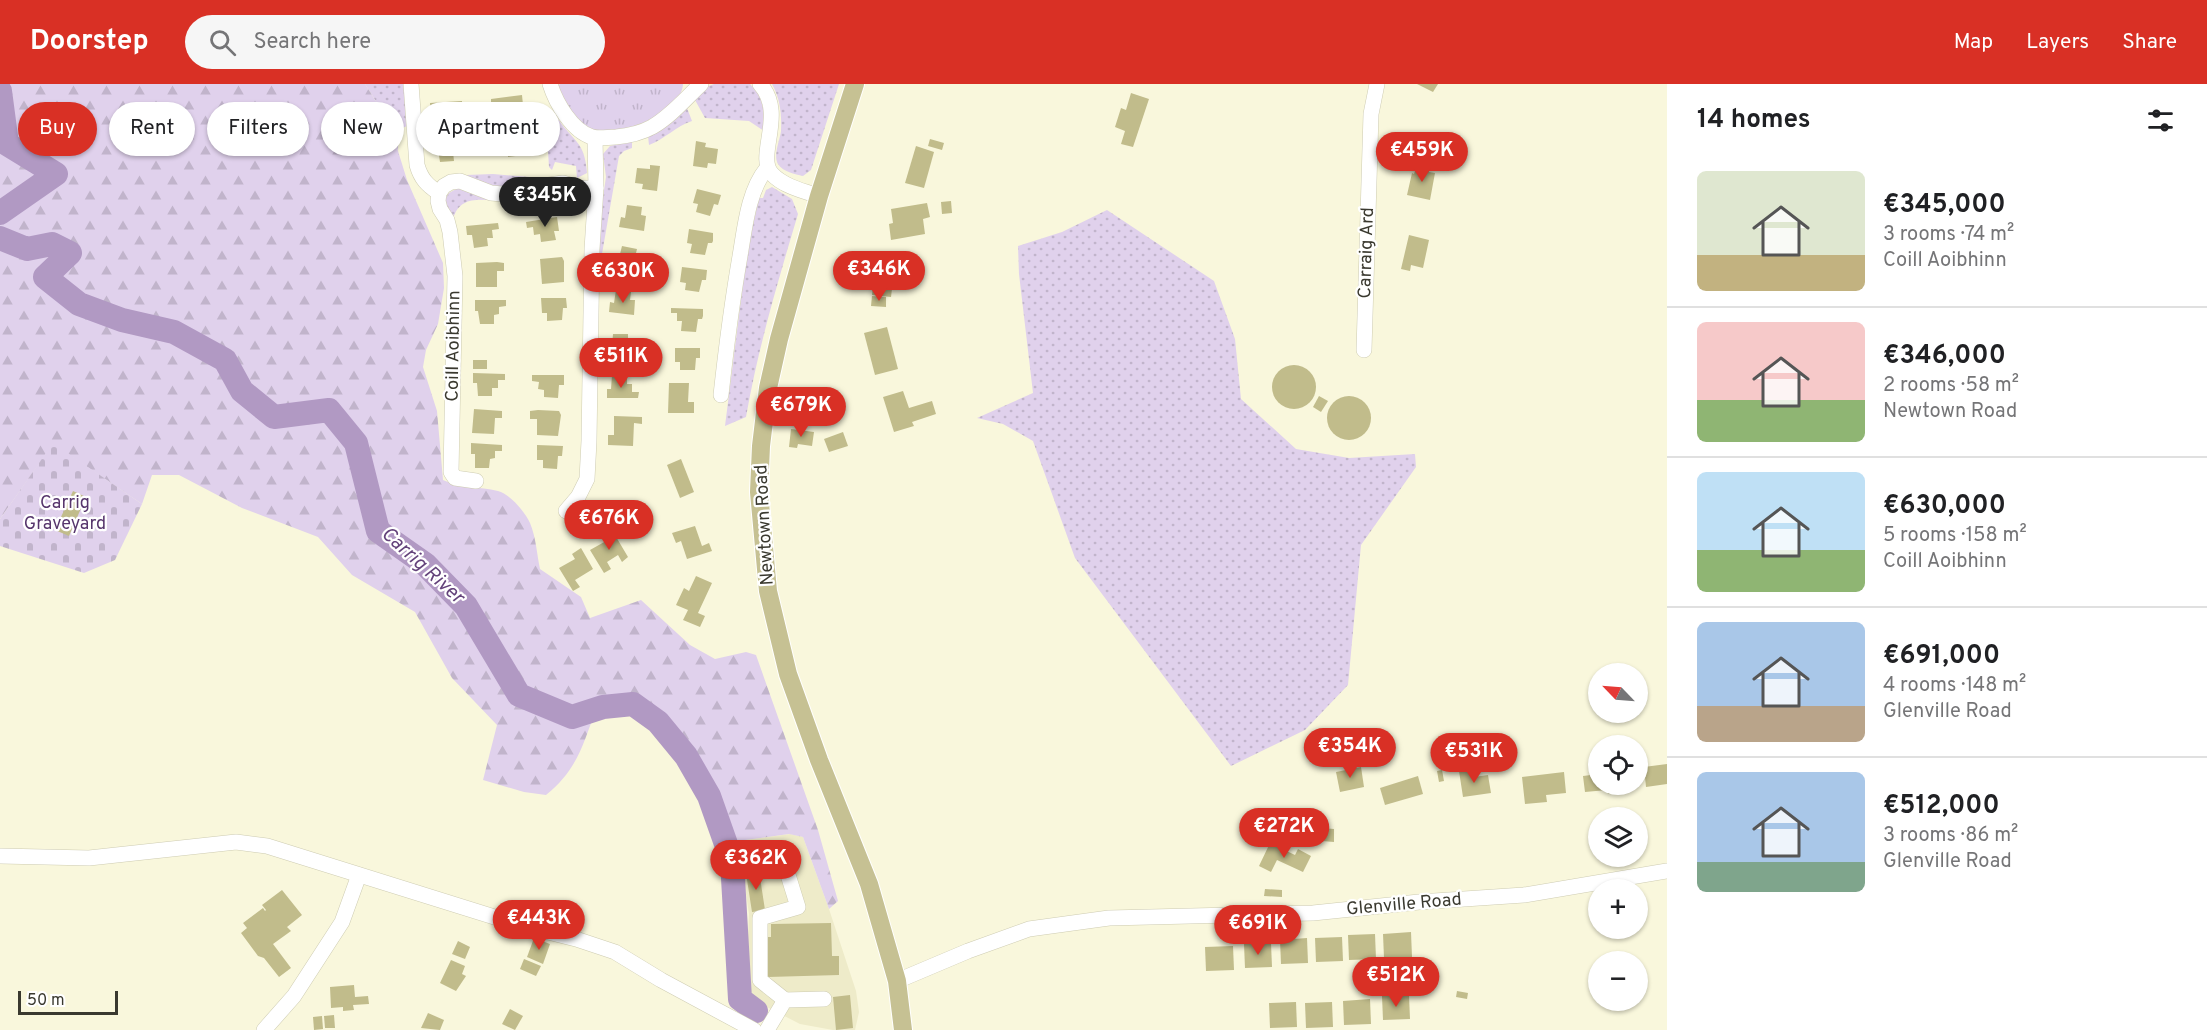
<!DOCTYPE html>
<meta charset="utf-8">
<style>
:root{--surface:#fff;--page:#f6f6f6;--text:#202124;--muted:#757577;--line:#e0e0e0;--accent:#d93025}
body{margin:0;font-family:Overpass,sans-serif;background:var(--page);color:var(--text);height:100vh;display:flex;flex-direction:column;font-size:22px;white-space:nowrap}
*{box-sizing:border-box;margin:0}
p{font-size:20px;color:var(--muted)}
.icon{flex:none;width:33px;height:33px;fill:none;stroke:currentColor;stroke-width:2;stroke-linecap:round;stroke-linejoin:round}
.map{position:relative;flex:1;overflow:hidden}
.drawer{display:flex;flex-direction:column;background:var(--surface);width:540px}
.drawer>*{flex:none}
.hud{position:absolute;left:18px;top:18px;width:570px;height:54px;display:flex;gap:12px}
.needle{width:39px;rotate:295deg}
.controls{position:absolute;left:1588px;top:579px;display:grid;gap:12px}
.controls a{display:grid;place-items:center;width:60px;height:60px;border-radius:50%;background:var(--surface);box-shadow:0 2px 4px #0004;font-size:30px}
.scale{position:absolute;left:18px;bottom:15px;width:100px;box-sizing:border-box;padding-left:6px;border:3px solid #3a392f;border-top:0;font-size:16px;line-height:21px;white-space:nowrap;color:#3a392f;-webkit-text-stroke:4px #fff;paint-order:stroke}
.price{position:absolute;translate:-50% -51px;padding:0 14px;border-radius:21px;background:var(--accent);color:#fff;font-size:20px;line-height:39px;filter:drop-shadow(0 2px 3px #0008)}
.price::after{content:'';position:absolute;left:50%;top:36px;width:18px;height:14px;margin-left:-9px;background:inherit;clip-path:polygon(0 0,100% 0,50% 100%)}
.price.active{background:#222;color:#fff}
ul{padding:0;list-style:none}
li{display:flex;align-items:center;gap:18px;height:150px;padding:0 30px}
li+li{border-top:2px solid var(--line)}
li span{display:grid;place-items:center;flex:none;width:168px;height:120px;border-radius:9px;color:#555}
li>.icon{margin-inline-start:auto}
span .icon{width:72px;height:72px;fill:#fffc;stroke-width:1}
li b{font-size:26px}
h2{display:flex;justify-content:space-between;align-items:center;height:72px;padding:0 30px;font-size:26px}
.tag{padding:0 21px;border-radius:27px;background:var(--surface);box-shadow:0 2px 4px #0004;font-size:21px;line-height:54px}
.tag.active{background:var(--accent);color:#fff}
header{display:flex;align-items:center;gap:36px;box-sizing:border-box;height:84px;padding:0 30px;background:var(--accent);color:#fff}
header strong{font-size:28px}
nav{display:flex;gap:33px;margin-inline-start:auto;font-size:21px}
.search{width:420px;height:54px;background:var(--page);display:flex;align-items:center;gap:15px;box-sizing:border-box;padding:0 21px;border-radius:33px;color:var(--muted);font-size:22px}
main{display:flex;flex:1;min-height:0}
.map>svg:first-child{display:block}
.built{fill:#eeebc9}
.grass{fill:url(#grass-dots)}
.forest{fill:url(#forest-firs)}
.cemetery{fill:url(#cemetery-stones)}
.park{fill:url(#park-tufts)}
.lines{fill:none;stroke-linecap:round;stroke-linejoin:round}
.river{stroke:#b199c3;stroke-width:24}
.building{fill:#c1bc8b}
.minor-casing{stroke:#ceccb2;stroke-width:16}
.major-casing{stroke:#fff;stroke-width:20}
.minor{stroke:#fff;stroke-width:15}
.major{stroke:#c6c193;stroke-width:18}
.labels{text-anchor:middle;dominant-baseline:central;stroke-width:4.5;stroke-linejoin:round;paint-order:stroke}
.street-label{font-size:18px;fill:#3a392f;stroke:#fff}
.park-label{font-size:18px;fill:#57366d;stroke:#fff}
.water-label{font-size:20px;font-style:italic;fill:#64437b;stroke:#fff}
</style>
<header>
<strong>Doorstep</strong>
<div class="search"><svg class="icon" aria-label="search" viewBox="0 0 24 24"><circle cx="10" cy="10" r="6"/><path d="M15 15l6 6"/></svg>Search here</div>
<nav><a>Map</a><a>Layers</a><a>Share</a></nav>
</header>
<main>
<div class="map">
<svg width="1667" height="946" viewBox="0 0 1667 946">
<defs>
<pattern id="grass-dots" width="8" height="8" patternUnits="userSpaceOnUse" patternTransform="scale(1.5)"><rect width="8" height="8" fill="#e0d1ec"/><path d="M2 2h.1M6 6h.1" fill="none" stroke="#c1b4cb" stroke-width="1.8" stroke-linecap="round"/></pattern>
<pattern id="forest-firs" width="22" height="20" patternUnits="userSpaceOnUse" patternTransform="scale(1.5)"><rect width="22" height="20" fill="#e0d1ec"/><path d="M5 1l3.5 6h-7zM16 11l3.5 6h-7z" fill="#c1b4cb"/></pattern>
<pattern id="cemetery-stones" width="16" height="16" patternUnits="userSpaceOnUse" patternTransform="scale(1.5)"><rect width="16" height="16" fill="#e0d1ec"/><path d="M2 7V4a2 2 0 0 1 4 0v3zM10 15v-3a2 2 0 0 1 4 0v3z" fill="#c1b4cb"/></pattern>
<pattern id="park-tufts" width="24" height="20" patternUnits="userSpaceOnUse" patternTransform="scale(1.5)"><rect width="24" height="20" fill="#e0d1ec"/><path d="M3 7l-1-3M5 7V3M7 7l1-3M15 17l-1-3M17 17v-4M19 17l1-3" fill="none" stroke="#c1b4cb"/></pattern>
</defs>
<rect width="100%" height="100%" fill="#f9f7dc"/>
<polygon class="built" points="790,750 803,753 829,825 856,907 859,928 855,946 833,946 800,940 765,922 749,907 746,897 749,830 743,790 735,773 741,766 744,756"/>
<g class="grass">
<polygon points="365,0 405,0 407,42 398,46 398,67 377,19"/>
<path d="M714,0H750C764,13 765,29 764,47L749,37L705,34L695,16L706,3Z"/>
<path d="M772,0H839L811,86L803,92C795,90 783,88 778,80C773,71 780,56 781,47C782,31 780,14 772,0Z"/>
<path d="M687,24L692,37C676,42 665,55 649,61L648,52L665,42Z"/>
<path d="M546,35H558C574,58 585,58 587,89L577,94L576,82L555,78L552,86L549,83Z"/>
<polygon points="632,57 632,64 624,67 619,72 598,193 600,133 606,93 603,70 610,62"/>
<path d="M493,90L530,93L531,99C499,106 495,105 466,91Z"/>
<path d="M772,103L792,115L798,130C778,197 758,264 746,333L725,342L747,168L759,114H763L766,106Z"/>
<path d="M458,104L503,117C482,116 460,110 453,135L444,117L449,109Z"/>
<polygon points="1107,126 1214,197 1235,255 1241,315 1296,365 1349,374 1415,370 1416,383 1361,461 1348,601 1305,646 1231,682 1075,474 1033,357 1003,340 977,334 1033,309 1019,190 1018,162 1062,148"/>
</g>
<path class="forest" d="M0,0H365L377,19L398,67L407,96L443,179L444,204L438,240L426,266L423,283L437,327L443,396C461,405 479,402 498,407C510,410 525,428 530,439C536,453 537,471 540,485L581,513L590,534L641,516L690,561L715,575L746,568L756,571L818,746L838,817L829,825L803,753L789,750L745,756L741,766L732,777C709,713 691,661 633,620L596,625C583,661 577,686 546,711L524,708L483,696L497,641L452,594L415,528L352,491L318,453L242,424L179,391H152L142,420L53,360L0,435Z"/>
<polygon class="cemetery" points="53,359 142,420 115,476 84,489 0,462 0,435"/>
<path class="park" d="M560,0H683C682,30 612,58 587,43C573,35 564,17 557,3Z"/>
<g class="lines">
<g class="river">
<polyline points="0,7 7,60 56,90 0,129"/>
<polyline points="0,154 27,165 52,160 70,169 45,193 79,220 122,236 174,248 225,276 242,307 274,333 329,326 356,359 378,447 425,480 466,522 519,611 572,633 603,623 633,620 658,638 686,672 709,712 732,777 740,915 756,927"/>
</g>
</g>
<g class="building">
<polygon points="1417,0 1438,0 1433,8"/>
<polygon points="1131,9 1149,15 1133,63 1121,60 1125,47 1115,43 1121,24 1126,26"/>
<polygon points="522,11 523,21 519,21 519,34 505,35 504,27 498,28 498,20 491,21 491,15"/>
<polygon points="462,17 462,23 456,24 456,31 451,32 451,40 437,41 435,28 431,28 430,19"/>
<polygon points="526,48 527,58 523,59 523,71 508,73 508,65 502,65 501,51"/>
<polygon points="465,53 465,59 458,60 458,67 453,68 454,77 440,78 438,65 435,65 434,54"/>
<polygon points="930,55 944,59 942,66 928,62"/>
<polygon points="696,57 706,59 705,63 718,65 716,80 708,79 707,84 693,82"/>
<polygon points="916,62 934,68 924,104 905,99"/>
<polygon points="1441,62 1456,65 1452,84 1437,82"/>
<polygon points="1421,78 1430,80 1429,88 1435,89 1430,116 1407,111 1412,89 1414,90 1416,84 1420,84"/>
<polygon points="650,81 660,82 657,107 642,105 643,100 635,99 637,84 650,85"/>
<polygon points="697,105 721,111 718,121 714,120 710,132 696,128 698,120 693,119"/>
<polygon points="951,117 952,129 942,130 941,118"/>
<polygon points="927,119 930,133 923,135 925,150 891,156 889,140 893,139 891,125"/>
<polygon points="627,121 642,123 641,131 646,132 644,147 619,143 621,133 625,134"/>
<polygon points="557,133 559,147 554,147 556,156 541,158 540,150 534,151 533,143 527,144 526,138"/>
<polygon points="498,139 499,145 492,146 493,154 487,154 488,162 474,164 472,151 467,151 466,142"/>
<polygon points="689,145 713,149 713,157 712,159 708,159 705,171 690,169 692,160 687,159"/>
<polygon points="1409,151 1429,156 1423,184 1411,181 1410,187 1401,185"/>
<polygon points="622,162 637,165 635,173 640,174 638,188 613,184 614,176 615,174 619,174"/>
<polygon points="562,173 564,177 564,198 542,200 540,175"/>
<polygon points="870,177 895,179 891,213 872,211 874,192 869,191"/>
<polygon points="497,178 504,179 504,187 497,187 497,203 476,203 476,179"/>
<polygon points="682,183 707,186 706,196 702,196 699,208 685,206 686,199 680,198"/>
<polygon points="616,206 631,208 630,216 635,216 634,231 609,228 610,218 614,219"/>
<polygon points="872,212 886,213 886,223 871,222"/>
<polygon points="541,214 566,214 567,224 563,224 562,236 547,237 547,229 542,229"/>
<polygon points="475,216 506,216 506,222 499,223 499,230 494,231 494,240 480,240 478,227 475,227"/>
<polygon points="671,224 703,225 703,232 702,235 698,235 696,248 681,247 682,237 677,237 677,229 671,229"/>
<polygon points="887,243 898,285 875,291 864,249"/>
<polygon points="613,250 628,250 628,260 633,260 633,267 639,267 639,272 608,273 607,266 607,263 612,262"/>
<polygon points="675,264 700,264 700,274 696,274 695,286 680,286 680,278 675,278"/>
<rect x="473" y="276" width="14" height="9"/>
<circle cx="1294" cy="303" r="22"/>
<polygon points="473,289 505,290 505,296 498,296 498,304 492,304 492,312 478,312 477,299 473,299"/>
<polygon points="532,291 564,291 564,301 559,301 558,314 544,313 544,306 538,305 539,298 532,297"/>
<polygon points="612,291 627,292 627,300 632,300 632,308 639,308 638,314 607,314 607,305 611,305"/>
<polygon points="669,299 689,299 688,318 694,318 694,329 668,329"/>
<polygon points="903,307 909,324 932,317 936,330 912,338 914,342 894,348 883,313"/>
<polygon points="1319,312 1328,317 1321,328 1313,323"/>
<circle cx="1349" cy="334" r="22"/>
<polygon points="474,325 502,327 502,334 495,334 494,350 472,349"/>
<polygon points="538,326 559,327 561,331 558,352 537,351 537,335 530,335 530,327"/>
<polygon points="614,332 642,333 642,340 634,339 633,362 608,361 608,351 614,351"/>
<polygon points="791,345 814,348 812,362 798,360 797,364 789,363"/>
<polygon points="843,348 848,362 829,368 824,355"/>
<polygon points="471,359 502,361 502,367 495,367 495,374 490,375 489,384 475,384 475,370 471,370"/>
<polygon points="537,361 563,362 562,372 558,372 557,385 543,384 543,376 537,376"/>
<polygon points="681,375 694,408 680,414 667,381"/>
<polygon points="73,407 86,413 69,452 55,446"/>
<polygon points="695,442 702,462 709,459 712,467 687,475 681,457 676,459 672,449"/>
<polygon points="612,446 628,473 622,478 618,471 607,478 611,485 604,489 590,466 606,457 603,452"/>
<polygon points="581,464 593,485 575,496 580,503 573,507 559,484 575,475 572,470"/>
<polygon points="696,492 712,499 698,529 705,532 700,543 683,536 688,526 676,521 684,504 689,507"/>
<polygon points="1667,680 1667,700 1646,703 1644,683"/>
<polygon points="1361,683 1364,703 1340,708 1336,688"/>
<polygon points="1473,685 1474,693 1488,691 1491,709 1463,713 1459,687"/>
<polygon points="1442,686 1444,697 1439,698 1437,687"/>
<polygon points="1564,688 1566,709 1546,711 1547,718 1525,720 1522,693"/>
<polygon points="1599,690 1599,700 1624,700 1625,708 1608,710 1607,706 1585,708 1583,692"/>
<polygon points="1418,692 1423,710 1385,721 1380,704"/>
<polygon points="1323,744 1334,745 1334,758 1322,757"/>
<polygon points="1270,759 1295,771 1298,765 1311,772 1303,788 1277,776 1271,788 1259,782"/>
<polygon points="759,787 765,826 752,828 746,789"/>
<polygon points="1265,805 1282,806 1282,813 1264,812"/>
<polygon points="282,806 302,831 287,843 291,847 273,860 291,884 279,893 264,874 258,872 241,849 247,844 243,839 263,824 265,827 266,826 262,821"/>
<polygon points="831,839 832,872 839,872 839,891 768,893 767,853 771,853 771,840"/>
<polygon points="1411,848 1412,873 1384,874 1383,850"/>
<polygon points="1375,850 1376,875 1349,876 1348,851"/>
<polygon points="1342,853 1343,877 1316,878 1315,854"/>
<polygon points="534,854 550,860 543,880 527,873"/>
<polygon points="1307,854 1308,879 1281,880 1280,856"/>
<polygon points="458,857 470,863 465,875 452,870"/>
<polygon points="1271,859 1272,883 1245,884 1244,860"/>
<polygon points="1233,862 1234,886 1206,887 1205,863"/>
<polygon points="524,875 541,882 536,892 520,885"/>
<polygon points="451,876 465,882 462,890 466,892 456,907 440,899"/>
<polygon points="354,901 355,913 368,912 369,920 353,921 354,926 343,927 343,923 331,924 330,903"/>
<polygon points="1457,907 1468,909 1467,915 1456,913"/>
<polygon points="850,911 853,944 836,946 833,913"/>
<polygon points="1409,911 1410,935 1383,936 1382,912"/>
<polygon points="1370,915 1371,940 1344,941 1343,917"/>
<polygon points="1296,918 1297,943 1270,944 1269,919"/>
<polygon points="1332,918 1333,943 1306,944 1305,919"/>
<polygon points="510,925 523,932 515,946 502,940"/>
<polygon points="428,929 444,936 440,946 421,944"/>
<polygon points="334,931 335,944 325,944 324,932"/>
<polygon points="322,932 323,945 314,946 313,933"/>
</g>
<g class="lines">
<defs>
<g id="minor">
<path d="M411,0L417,81C421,95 427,101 439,109"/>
<path d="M550,0C556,19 572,47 592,53C599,55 608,53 616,53C627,52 641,49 652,43C671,32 685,15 701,0"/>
<path d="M760,0C787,30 755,72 772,90C783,102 803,107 819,112"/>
<polyline points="1364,266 1371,30 1377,0"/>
<path d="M721,311C726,265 732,218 740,172C745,143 748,107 767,84"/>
<polyline points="476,397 455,394 451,388 455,192 450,148 447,136 440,125 438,117 439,109 444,102 451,98 460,97 491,109 502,110 535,107 549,101 563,99 580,104 596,104"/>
<polyline points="566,427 578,413 587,395 589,357 592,165 596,104 595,54"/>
<polyline points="780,765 798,823 760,834 760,896 785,916"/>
<polyline points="0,772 89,774 236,758 267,762 520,841 576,855 615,868 661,896 754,946"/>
<polyline points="897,897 968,867 1029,845 1109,834 1313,829 1419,818 1524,811 1667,787"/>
<polyline points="264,946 294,912 342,838 359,791"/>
<polyline points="767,946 785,916 824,915"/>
</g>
<polyline id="major" points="855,0 819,112 779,255 768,304 761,362 759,408 768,507 788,590 819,676 869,800 897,897 903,946"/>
</defs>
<use href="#minor" class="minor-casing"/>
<use href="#major" class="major-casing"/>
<use href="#minor" class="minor"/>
<use href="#major" class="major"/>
</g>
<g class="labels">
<g class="street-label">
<text transform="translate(1367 169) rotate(-88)">Carraig Ard</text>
<text transform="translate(454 262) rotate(-89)">Coill Aoibhinn</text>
<text transform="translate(765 441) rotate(-93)">Newtown Road</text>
<text transform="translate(1404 821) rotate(-5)">Glenville Road</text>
</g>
<g class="park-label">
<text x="65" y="419">Carrig<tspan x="65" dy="21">Graveyard</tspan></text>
</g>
<g class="water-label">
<text transform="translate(422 482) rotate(42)">Carrig River</text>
</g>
</g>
</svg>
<div class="controls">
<a><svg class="needle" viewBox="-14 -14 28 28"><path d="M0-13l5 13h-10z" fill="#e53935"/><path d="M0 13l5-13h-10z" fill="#757577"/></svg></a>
<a><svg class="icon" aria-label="locate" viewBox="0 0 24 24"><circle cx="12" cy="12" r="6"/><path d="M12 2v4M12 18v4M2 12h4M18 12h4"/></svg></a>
<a><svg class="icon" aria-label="layers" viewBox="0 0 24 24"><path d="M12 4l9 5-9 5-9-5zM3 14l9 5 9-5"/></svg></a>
<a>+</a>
<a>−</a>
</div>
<div class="scale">50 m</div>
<b class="price" style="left:1422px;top:99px">€459K</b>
<b class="price active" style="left:545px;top:144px">€345K</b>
<b class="price" style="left:879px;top:218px">€346K</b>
<b class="price" style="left:623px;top:220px">€630K</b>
<b class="price" style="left:621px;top:305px">€511K</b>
<b class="price" style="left:801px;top:354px">€679K</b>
<b class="price" style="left:609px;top:467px">€676K</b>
<b class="price" style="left:1350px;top:695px">€354K</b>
<b class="price" style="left:1474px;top:700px">€531K</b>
<b class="price" style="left:1284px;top:775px">€272K</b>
<b class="price" style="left:756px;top:807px">€362K</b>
<b class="price" style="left:539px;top:867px">€443K</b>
<b class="price" style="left:1258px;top:872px">€691K</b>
<b class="price" style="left:1396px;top:924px">€512K</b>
<div class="hud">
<a class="tag active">Buy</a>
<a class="tag">Rent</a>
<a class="tag">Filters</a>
<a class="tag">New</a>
<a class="tag">Apartment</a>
</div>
</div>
<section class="drawer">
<h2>14 homes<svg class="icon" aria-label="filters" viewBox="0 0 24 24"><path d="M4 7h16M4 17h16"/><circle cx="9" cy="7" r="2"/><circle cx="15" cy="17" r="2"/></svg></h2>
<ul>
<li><span style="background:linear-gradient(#dfe7d0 70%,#c2b280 0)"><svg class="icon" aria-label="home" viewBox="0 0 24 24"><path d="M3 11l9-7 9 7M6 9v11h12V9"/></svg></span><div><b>€345,000</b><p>3 rooms · 74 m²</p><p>Coill Aoibhinn</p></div></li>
<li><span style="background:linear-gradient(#f6c9c9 65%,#8fb573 0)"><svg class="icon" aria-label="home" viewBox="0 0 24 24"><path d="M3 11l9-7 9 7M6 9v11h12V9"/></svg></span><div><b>€346,000</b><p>2 rooms · 58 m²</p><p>Newtown Road</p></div></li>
<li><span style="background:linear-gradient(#bfe0f5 65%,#8fb573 0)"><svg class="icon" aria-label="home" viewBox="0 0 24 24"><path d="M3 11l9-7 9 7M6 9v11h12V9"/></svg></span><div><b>€630,000</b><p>5 rooms · 158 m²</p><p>Coill Aoibhinn</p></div></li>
<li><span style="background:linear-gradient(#a9c7e8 70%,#b9a48a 0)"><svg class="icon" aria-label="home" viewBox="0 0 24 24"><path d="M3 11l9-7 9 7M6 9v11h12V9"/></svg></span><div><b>€691,000</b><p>4 rooms · 148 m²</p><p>Glenville Road</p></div></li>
<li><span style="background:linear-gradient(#a9c7e8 75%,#7fa58c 0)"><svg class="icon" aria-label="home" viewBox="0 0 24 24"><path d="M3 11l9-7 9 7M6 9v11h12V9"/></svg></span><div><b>€512,000</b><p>3 rooms · 86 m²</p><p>Glenville Road</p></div></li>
</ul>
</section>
</main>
